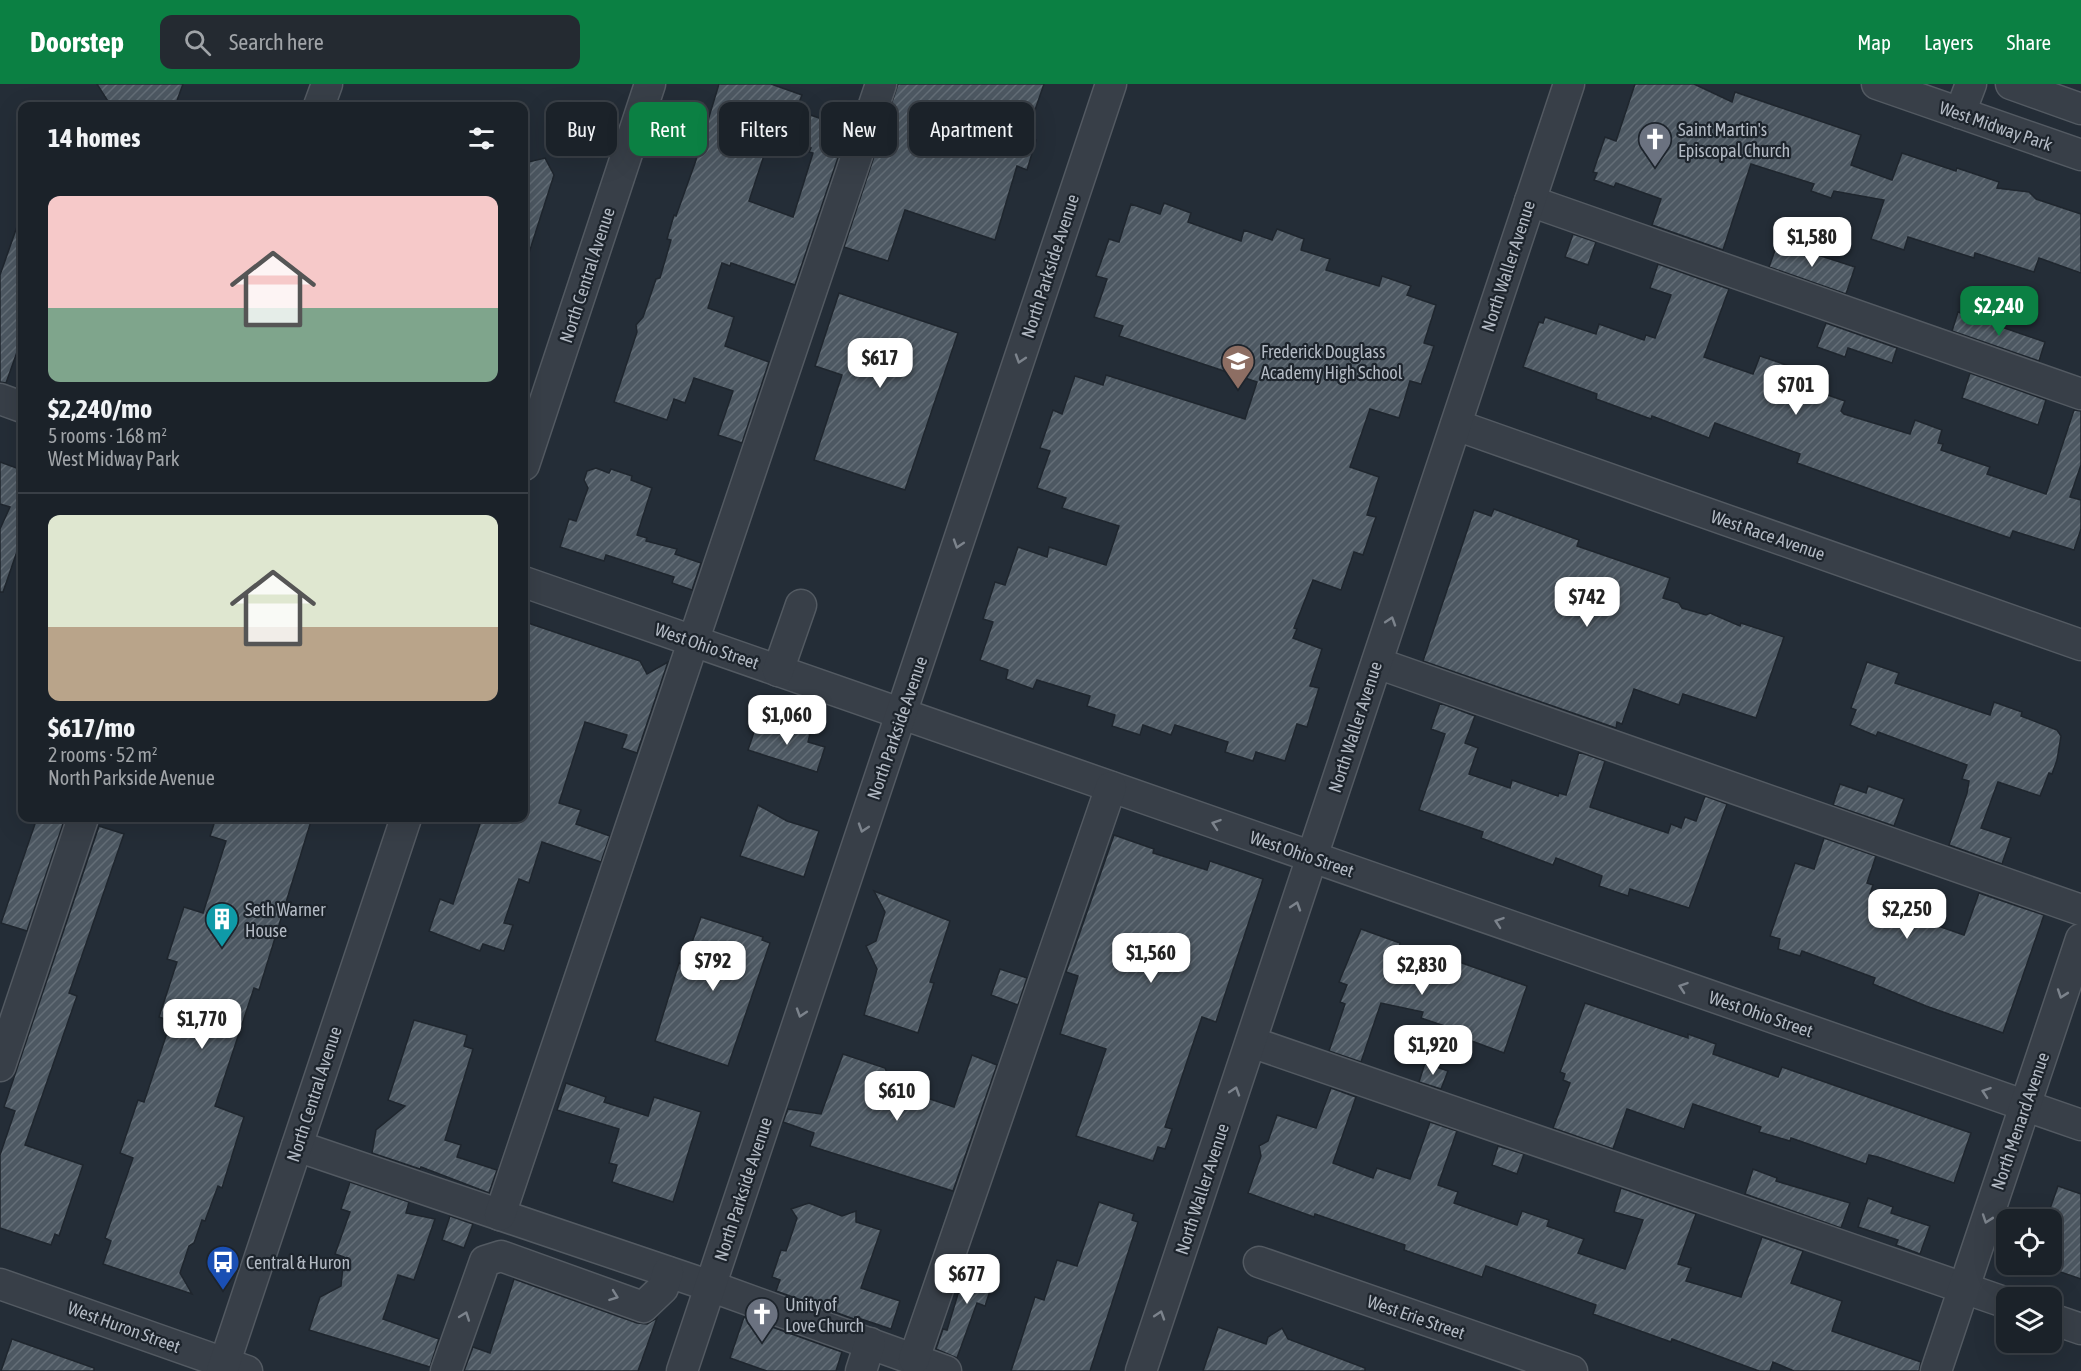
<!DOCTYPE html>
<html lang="en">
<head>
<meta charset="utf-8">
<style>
  body { margin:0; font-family:"Asap Condensed",sans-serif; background:#242a31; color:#f1f3f6; height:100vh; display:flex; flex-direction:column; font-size:22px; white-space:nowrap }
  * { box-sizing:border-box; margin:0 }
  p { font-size:20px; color:#a0a4a8 }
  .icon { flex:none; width:33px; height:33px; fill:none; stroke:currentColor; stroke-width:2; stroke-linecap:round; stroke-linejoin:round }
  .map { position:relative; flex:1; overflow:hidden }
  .sheet { position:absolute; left:18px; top:18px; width:510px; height:720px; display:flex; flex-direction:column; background:#1b2229; border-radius:12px; box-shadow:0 6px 24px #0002,0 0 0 2px #393f46 }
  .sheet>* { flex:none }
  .top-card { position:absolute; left:546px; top:18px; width:570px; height:54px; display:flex; gap:12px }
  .tools { position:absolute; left:1996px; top:1125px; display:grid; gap:12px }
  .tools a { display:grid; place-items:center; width:66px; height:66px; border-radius:12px; background:#1b2229; box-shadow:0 6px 24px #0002,0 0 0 2px #393f46; font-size:30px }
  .price { position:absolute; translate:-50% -51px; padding:0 14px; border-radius:12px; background:#fff; color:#222; font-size:20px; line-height:39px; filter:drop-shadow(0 2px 3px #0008) }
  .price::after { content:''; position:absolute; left:50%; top:36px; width:18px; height:14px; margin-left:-9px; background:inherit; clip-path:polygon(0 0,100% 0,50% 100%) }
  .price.current { background:#0b8043; color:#fff }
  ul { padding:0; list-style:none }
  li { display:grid; align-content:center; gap:12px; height:318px; padding:0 30px }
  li+li { border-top:2px solid #393f46 }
  li span { display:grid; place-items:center; height:186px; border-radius:12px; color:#555 }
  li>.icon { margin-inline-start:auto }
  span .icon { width:108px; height:108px; fill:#fffc; stroke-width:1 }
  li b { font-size:26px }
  h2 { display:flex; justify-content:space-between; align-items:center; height:72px; padding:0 30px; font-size:26px }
  .tag { padding:0 21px; border-radius:12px; background:#1b2229; box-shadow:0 6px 24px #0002,0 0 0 2px #393f46; font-size:21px; line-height:54px }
  .tag.current { background:#0b8043; color:#fff }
  header { display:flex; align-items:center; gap:36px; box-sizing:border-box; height:84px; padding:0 30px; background:#0b8043; color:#fff }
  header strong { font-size:28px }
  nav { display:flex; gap:33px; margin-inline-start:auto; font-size:21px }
  .search { width:420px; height:54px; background:#242a31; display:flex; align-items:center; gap:15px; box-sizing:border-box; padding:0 21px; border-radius:12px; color:#a0a4a8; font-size:22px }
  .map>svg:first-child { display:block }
  .building { fill:url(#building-hatch); stroke:#1f262e; stroke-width:1.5; fill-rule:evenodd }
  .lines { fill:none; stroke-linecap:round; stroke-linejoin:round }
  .minor-casing { stroke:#535a62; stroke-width:33 }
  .minor { stroke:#383f48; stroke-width:30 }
  .oneway { stroke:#7c838c }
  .labels { text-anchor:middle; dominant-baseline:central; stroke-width:4.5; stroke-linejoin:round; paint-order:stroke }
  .street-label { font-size:18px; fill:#b3bac4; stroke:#1d242c }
  .poi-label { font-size:18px; fill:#b3bac4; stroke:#1d242c; text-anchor:start }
</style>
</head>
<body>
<header>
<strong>Doorstep</strong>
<div class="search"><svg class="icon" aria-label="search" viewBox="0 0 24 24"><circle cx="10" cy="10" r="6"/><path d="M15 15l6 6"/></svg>Search here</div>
<nav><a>Map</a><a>Layers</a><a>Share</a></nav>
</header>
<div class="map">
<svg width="2081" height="1287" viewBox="0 0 2081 1287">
  <defs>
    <pattern id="building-hatch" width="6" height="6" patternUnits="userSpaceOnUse" patternTransform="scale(1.5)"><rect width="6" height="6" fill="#4d5862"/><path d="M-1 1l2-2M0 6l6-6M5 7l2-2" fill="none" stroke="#646e77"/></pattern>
  </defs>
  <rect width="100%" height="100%" fill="#242d37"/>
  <!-- building -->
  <g class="building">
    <polygon points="97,0 183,0 175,22 111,22"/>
    <path d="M 719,0 L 771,0 L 802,11 L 796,26 L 848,44 L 795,201 L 731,179 L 730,182 L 722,179 L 708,224 L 734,233 L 725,262 L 769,278 L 742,359 L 718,351 L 733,307 L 694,294 L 685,319 L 674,315 L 667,336 L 614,318 L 637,248 L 636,241 L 643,233 L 656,195 L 660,194 L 671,156 L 667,155 L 674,131 L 676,132 L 695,79 ZM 771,50 L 811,64 L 809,68 L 813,69 L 793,133 L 749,117 Z"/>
    <polygon points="898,0 1044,0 1026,52 1036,56 1027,86 1017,82 995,156 905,126 888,177 844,163"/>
    <polygon points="1635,0 1694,0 1732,18 1735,8 1861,51 1851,81 1892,96 1902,69 1956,87 1957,84 1999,98 1997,104 2029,108 2036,115 2081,130 2081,189 2039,174 2034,188 1975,169 1974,174 1908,153 1904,166 1871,155 1884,116 1834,107 1831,114 1811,107 1814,100 1751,80 1723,166 1652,141 1661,115 1616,99 1614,103 1594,96 1597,89 1593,88 1605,53 1616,57"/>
    <polygon points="545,74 554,91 528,172 524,171 524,79"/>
    <polygon points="1164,119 1191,129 1188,138 1241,157 1244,146 1272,156 1277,145 1304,155 1301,166 1330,175 1326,186 1379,202 1382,192 1411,202 1407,211 1436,221 1424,259 1434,262 1421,300 1410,297 1399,334 1370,325 1350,383 1379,393 1367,431 1376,433 1363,471 1354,468 1341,506 1313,496 1294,544 1297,545 1293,554 1322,565 1310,602 1319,604 1307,643 1297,640 1285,677 1256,668 1253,677 1225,668 1228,658 1175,641 1171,651 1143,641 1140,651 1112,642 1115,631 1087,622 1090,612 1037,596 1033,605 1006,595 1008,586 980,576 993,538 983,535 995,498 1005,501 1018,463 1047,473 1049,463 1106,481 1119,442 1062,424 1066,414 1037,404 1050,367 1040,364 1053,326 1062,330 1075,292 1103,301 1106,291 1245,335 1257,298 1119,252 1123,242 1094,233 1107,195 1096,192 1109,155 1119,158 1131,120 1160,130"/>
    <polygon points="19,137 22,137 22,254 6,299 0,298 0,191"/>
    <polygon points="1573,150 1596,158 1588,181 1565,173"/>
    <polygon points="1778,158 1855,183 1846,210 1769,183"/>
    <polygon points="1658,180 1729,205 1704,273 1753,290 1760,272 1801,286 1796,300 1845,317 1841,327 1844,330 1910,350 1915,336 1942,346 1938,359 1943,360 1941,366 1990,383 1987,390 2046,410 2074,326 2081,327 2081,381 2070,413 2081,416 2081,445 2074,466 2013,447 2010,454 1920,423 1797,379 1800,370 1715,339 1709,354 1652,332 1651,335 1596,315 1597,310 1523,283 1539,238 1543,239 1545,233 1596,250 1599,240 1644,256 1646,251 1655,254 1671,211 1650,204"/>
    <polygon points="839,209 958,249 905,406 814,376 842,291 815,282"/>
    <polygon points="1958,228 2045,258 2039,277 1952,247"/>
    <polygon points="1826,239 1897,264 1892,279 1848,264 1845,273 1817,263"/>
    <polygon points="1970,289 2046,316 2038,341 1962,314"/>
    <polygon points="0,378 22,386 22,453 3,508 0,508 0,445 10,423 0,420"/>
    <polygon points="596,384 609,389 611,385 632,392 631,396 652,404 637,451 647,454 646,457 677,465 675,470 701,479 692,506 672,499 674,493 606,471 604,477 560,463 569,435 576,437 588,404 584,396 587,387"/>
    <polygon points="1494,425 1579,456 1577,462 1670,494 1663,514 1679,519 1682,524 1706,531 1710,529 1740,542 1741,539 1784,553 1756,634 1683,610 1679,621 1634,605 1622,640 1617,638 1616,644 1423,577 1474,426 1491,432"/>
    <polygon points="528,539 640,577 647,590 668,578 637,669 622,664 627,651 585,638 559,719 581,726 576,740 610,752 601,778 542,758 529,799 519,795 504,839 513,841 504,867 483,860 480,867 429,847 440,815 453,820 482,734 524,734 524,552"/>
    <polygon points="1867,578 1899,589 1895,599 1990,631 1994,618 2022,628 2021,632 2057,646 2061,652 2057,676 2052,690 2049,689 2040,712 1998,698 1981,744 2011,754 2002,780 1949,761 1967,709 1969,697 1962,695 1967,681 1878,648 1876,652 1850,641 1856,626 1851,624"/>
    <polygon points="1440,619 1475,632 1465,659 1478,664 1469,690 1510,704 1512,696 1558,712 1559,709 1566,711 1579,668 1605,677 1590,723 1668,749 1671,740 1681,744 1685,733 1696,737 1705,712 1727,720 1689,824 1630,805 1628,812 1599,802 1602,792 1556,774 1553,781 1481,754 1483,748 1419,726 1445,650 1431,645"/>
    <polygon points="757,639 774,645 776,639 810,650 808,658 825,663 817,688 748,666"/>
    <polygon points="1840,700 1866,709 1868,702 1904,715 1894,742 1833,721"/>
    <polygon points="758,721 787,737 819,747 804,793 740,772"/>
    <polygon points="37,734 65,734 27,847 1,839"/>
    <polygon points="216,734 312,734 259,906 254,904 215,1022 244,1033 222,1104 218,1102 205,1137 202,1136 194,1159 189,1162 180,1189 192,1210 103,1180 111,1157 105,1154 133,1074 120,1069 138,1016 144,1018 171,937 159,933 177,878 167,875 184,823 203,829 226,757 210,752"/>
    <polygon points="99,742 124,750 69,909 77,912 25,1061 83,1081 59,1152 55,1150 51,1161 0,1144 0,1071 15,1027 4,1023"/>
    <polygon points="1114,751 1154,765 1153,769 1207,786 1210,777 1263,795 1216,938 1202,933 1165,1043 1172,1045 1165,1065 1158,1063 1153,1077 1076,1052 1106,965 1060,950 1078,892 1066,888"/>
    <polygon points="1824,754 1876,772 1867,799 1873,801 1870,810 1891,817 1889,825 1964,851 1979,809 2044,831 2003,949 1926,922 1873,900 1875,894 1802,867 1800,872 1778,865 1780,855 1770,852 1795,779 1814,785"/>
    <polygon points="874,807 950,837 930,898 934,899 918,949 864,931 877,885 866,862 876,857 885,828"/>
    <polygon points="701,833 763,853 762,856 770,859 728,982 655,957 679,879 684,881"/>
    <polygon points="1361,845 1400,859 1398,867 1442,882 1445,873 1527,902 1504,969 1469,956 1471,951 1421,934 1423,928 1381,919 1361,978 1329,967 1345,920 1340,918 1347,901 1339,898"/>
    <polygon points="1000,885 1027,894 1018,921 991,911"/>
    <polygon points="1585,919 1688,954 1688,950 1716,960 1713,970 1778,993 1782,983 1971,1049 1954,1099 1878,1073 1869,1071 1866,1080 1791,1054 1790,1057 1759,1048 1761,1043 1693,1020 1684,1045 1627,1025 1613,1065 1553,1044 1570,999 1563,996 1565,990 1560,988"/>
    <polygon points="414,936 467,951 464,962 473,965 445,1056 461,1061 457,1073 497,1086 489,1109 421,1083 420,1085 372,1069 376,1046 405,1022 388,1016"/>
    <polygon points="843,970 885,984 887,989 915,999 912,1009 954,1023 972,971 997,981 953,1107 810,1062 814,1049 783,1038 788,1025 821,1030"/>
    <polygon points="1425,979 1448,987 1441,1005 1419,998"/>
    <polygon points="566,999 606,1013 604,1018 648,1032 654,1013 701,1028 673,1118 612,1098 617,1081 609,1079 619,1045 557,1026"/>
    <polygon points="1331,1004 1356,1013 1333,1079 1373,1094 1377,1084 1410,1095 1430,1038 1457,1047 1438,1101 1458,1108 1454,1119 1517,1141 1522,1127 1549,1136 1547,1142 1584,1155 1578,1169 1625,1185 1643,1136 1614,1128 1621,1104 1696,1130 1678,1180 1691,1184 1686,1197 1741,1213 1762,1153 1803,1167 1791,1199 1842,1217 1832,1247 1921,1278 1919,1287 1794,1287 1773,1278 1770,1287 1759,1287 1672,1255 1671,1258 1593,1230 1596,1221 1515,1192 1486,1182 1482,1193 1404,1166 1405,1161 1315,1130 1314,1133 1248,1109 1261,1072 1259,1062 1268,1057 1277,1031 1316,1044"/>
    <polygon points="1498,1062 1524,1070 1517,1090 1492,1081"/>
    <polygon points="1753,1085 1777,1094 1776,1097 1850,1119 1841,1144 1745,1110"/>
    <polygon points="350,1098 409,1118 406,1129 435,1135 414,1196 398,1191 383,1235 439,1255 430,1283 309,1246 320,1213 341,1202 344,1173 335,1170 350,1128 341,1125"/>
    <polygon points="2058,1102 2081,1110 2081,1195 2052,1185 2052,1136 2046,1136"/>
    <polygon points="1868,1114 1893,1123 1891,1129 1930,1142 1920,1170 1896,1161 1898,1156 1858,1143"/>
    <polygon points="1099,1118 1134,1130 1132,1136 1138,1138 1090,1287 1011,1287 1035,1213 1044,1216 1057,1176 1077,1182"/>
    <polygon points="809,1119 842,1132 856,1127 856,1138 881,1146 861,1204 900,1217 891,1245 855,1233 854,1235 776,1207 780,1196 772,1193 781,1166 786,1167 797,1134 791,1125"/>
    <polygon points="450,1132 473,1140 464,1164 442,1156"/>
    <polygon points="969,1174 998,1183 985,1222 977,1219 957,1274 936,1265 943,1245 947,1246"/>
    <polygon points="514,1195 637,1239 647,1240 657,1234 638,1287 464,1287 473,1263 490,1269"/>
    <polygon points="744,1233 842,1268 836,1287 767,1287 730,1274"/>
    <polygon points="1218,1243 1266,1260 1268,1253 1282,1244 1288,1255 1365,1284 1365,1287 1203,1287"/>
    <polygon points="12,1255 94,1284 94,1287 1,1287"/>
  </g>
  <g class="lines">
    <!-- minor casing -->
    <g class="minor-casing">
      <g id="minor">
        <polyline points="1877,0 2081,71"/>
        <polyline points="2011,0 2081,25"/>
        <polyline points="319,22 327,0"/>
        <polyline points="1960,29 1971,0"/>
        <polyline points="1530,117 2081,310"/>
        <polyline points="0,315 22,323"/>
        <polyline points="1456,341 2081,561"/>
        <polyline points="524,381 650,0"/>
        <polyline points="524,498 2081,1041"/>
        <polyline points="1377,579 2081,826"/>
        <polyline points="778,587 801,521"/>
        <polyline points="1251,958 2007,1219"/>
        <polyline points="0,982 83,734"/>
        <polyline points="297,1062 710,1202 946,1287"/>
        <polyline points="500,1131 881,0"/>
        <polyline points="1259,1178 1572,1287"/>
        <polyline points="0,1200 247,1287"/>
        <polyline points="2052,1235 2081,1245"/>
        <polyline points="914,1275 1111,703"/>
        <polyline points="222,1287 406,734"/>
        <polyline points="446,1287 485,1177 501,1172 643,1223 663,1204 668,1188"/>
        <polyline points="682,1287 1111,0"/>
        <polyline points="861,1287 870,1259"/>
        <polyline points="1141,1287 1569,0"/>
        <polyline points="1936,1287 2081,855"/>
      </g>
    </g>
    <!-- minor -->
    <use href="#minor" class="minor"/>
  </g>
  <!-- one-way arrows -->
  <defs><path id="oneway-chevron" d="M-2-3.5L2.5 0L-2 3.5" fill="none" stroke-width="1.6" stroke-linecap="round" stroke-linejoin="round" transform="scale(1.5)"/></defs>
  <g class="oneway">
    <use href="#oneway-chevron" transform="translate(1020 275) rotate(108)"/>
    <use href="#oneway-chevron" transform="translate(958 460) rotate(108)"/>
    <use href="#oneway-chevron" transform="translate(1391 537) rotate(-72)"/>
    <use href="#oneway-chevron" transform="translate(1216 740) rotate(-161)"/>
    <use href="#oneway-chevron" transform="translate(863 744) rotate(108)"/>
    <use href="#oneway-chevron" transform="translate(1296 822) rotate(-72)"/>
    <use href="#oneway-chevron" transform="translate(1499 838) rotate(-161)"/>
    <use href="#oneway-chevron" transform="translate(1683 903) rotate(-161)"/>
    <use href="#oneway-chevron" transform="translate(2062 910) rotate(109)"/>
    <use href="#oneway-chevron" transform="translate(801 929) rotate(108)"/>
    <use href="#oneway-chevron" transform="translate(1235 1007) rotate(-72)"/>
    <use href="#oneway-chevron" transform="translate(1986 1008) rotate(-161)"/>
    <use href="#oneway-chevron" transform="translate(1987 1135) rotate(109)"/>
    <use href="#oneway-chevron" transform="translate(614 1212) rotate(20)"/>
    <use href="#oneway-chevron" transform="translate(1160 1231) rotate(-72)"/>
    <use href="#oneway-chevron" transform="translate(465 1232) rotate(-70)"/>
  </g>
  <!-- icons -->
  <defs>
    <g id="church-pin" transform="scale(1.725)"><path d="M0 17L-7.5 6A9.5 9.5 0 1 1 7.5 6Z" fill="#6b7280" stroke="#1d242c"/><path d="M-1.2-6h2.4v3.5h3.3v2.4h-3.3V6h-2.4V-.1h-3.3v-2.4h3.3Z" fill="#fff"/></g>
    <g id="school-pin" transform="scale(1.725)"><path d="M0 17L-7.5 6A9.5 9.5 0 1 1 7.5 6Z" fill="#8d6e63" stroke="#1d242c"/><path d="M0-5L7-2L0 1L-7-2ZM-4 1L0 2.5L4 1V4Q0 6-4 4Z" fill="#fff"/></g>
    <g id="building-pin" transform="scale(1.725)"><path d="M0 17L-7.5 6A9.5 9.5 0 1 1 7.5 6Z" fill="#0f9aa8" stroke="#1d242c"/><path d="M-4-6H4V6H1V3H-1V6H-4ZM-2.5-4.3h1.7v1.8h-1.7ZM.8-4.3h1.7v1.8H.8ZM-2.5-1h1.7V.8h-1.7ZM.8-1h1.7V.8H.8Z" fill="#fff"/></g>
    <g id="bus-pin" transform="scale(1.725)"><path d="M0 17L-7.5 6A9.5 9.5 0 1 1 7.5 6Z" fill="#1a4fb4" stroke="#1d242c"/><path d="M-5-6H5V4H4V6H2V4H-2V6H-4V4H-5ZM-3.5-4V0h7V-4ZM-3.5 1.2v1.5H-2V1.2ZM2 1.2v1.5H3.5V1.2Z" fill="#fff"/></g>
  </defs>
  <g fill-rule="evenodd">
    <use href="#church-pin" x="1655" y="55"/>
    <use href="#school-pin" x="1238" y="277"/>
    <use href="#building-pin" x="222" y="835"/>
    <use href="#bus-pin" x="223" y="1178"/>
    <use href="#church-pin" x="762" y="1230"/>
  </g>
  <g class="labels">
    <!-- street labels -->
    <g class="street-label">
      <text transform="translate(1996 42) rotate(19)">West Midway Park</text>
      <text transform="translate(1050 182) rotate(-72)">North Parkside Avenue</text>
      <text transform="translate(1508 182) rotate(-72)">North Waller Avenue</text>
      <text transform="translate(587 191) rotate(-72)">North Central Avenue</text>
      <text transform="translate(1768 451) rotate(19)">West Race Avenue</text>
      <text transform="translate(707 562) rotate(19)">West Ohio Street</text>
      <text transform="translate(1355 643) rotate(-72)">North Waller Avenue</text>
      <text transform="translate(897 644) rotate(-71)">North Parkside Avenue</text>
      <text transform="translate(1302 770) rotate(19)">West Ohio Street</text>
      <text transform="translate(1761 930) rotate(19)">West Ohio Street</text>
      <text transform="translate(314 1010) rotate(-72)">North Central Avenue</text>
      <text transform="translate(2020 1037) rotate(-71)">North Menard Avenue</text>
      <text transform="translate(743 1105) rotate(-72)">North Parkside Avenue</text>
      <text transform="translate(1202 1105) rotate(-72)">North Waller Avenue</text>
      <text transform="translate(1416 1233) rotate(19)">West Erie Street</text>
      <text transform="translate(124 1243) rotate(20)">West Huron Street</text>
    </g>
    <!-- poi labels -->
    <g class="poi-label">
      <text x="1678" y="45">Saint Martin's<tspan x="1678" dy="21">Episcopal Church</tspan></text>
      <text x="1261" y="267">Frederick Douglass<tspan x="1261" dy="21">Academy High School</tspan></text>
      <text x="245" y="825">Seth Warner<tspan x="245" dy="21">House</tspan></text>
      <text x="246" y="1178">Central &amp; Huron</text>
      <text x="785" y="1220">Unity of<tspan x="785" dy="21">Love Church</tspan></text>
    </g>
  </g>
</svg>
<div class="tools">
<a><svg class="icon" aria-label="locate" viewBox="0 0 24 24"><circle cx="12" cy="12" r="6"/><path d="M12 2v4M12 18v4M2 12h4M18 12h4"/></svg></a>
<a><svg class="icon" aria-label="layers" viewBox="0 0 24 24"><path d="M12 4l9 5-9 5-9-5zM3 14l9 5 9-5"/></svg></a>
</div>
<b class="price" style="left:1812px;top:184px">$1,580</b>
<b class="price current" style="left:1999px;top:253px">$2,240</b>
<b class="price" style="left:880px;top:305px">$617</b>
<b class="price" style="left:1796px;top:332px">$701</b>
<b class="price" style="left:1587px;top:544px">$742</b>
<b class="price" style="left:787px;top:662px">$1,060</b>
<b class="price" style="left:1907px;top:856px">$2,250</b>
<b class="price" style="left:1151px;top:900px">$1,560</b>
<b class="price" style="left:713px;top:908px">$792</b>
<b class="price" style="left:1422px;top:912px">$2,830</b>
<b class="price" style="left:202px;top:966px">$1,770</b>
<b class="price" style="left:1433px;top:992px">$1,920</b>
<b class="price" style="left:897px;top:1038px">$610</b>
<b class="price" style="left:967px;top:1221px">$677</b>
<div class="top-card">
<a class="tag">Buy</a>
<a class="tag current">Rent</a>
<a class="tag">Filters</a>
<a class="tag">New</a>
<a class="tag">Apartment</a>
</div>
<section class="sheet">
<h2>14 homes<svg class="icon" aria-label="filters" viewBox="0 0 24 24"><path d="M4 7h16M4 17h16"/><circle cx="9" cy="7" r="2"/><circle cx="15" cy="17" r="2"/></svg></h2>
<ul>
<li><span style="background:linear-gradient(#f6c9c9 60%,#7fa58c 0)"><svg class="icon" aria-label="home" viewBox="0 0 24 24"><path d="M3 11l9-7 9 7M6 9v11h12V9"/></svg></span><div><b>$2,240/mo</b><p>5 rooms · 168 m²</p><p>West Midway Park</p></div></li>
<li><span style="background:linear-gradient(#dfe7d0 60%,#b9a48a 0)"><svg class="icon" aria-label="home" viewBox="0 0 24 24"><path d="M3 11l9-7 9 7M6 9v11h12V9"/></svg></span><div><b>$617/mo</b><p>2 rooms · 52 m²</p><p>North Parkside Avenue</p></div></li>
</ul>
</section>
</div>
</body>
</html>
